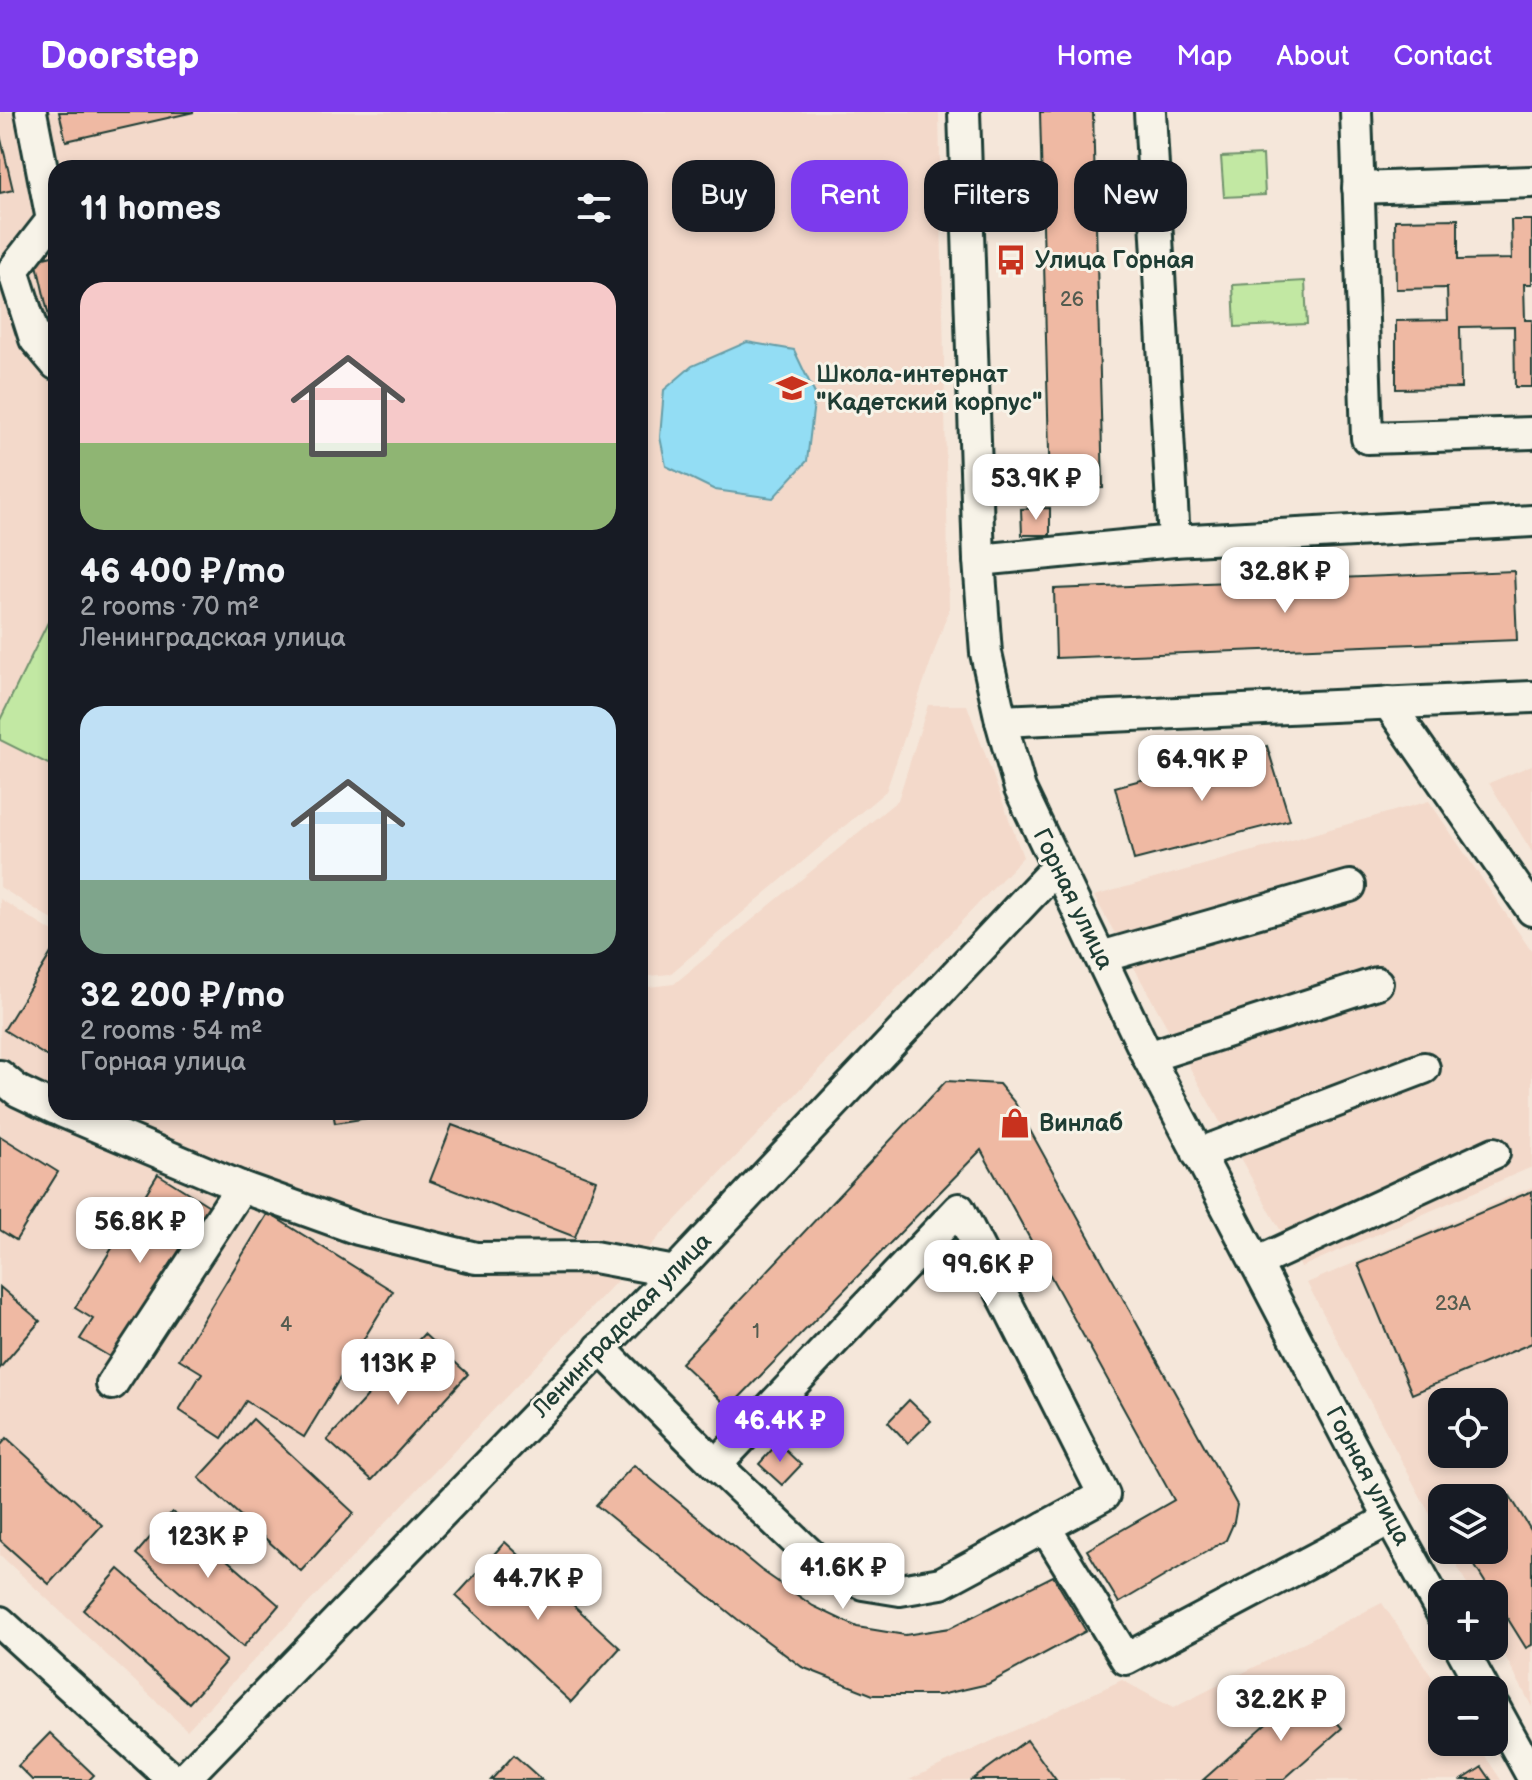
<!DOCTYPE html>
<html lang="en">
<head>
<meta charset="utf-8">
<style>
  body { margin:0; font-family:"Balsamiq Sans",sans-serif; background:#20242c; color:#f1f3f6; height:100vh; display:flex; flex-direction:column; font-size:30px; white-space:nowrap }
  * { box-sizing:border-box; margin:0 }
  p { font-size:26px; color:#9ea1a6 }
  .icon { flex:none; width:44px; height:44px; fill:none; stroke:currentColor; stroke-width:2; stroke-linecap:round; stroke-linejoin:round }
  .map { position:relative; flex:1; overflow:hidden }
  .sheet { position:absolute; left:48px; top:48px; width:600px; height:960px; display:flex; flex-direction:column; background:#171b24; border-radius:24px; box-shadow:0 4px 12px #0003 }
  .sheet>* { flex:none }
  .hud { position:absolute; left:672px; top:48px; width:740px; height:72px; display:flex; gap:16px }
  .tools { position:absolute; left:1428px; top:1276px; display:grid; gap:16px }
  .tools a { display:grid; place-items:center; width:80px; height:80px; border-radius:16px; background:#171b24; box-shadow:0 4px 12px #0003; font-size:40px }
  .price { position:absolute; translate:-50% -68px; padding:0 18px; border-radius:16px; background:#fff; color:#222; font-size:26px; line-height:52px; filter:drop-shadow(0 2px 4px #0008) }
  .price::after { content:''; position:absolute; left:50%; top:48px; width:24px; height:18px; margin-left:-12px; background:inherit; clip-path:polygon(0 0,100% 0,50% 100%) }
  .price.active { background:#7c3aed; color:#fff }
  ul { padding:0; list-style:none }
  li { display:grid; align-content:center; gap:16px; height:424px; padding:0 32px }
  li span { display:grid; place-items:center; height:248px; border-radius:24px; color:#555 }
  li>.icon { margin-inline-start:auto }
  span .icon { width:144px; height:144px; fill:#fffc; stroke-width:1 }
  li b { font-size:34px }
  h2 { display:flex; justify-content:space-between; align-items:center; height:96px; padding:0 32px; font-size:34px }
  .chip { padding:0 28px; border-radius:24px; background:#171b24; box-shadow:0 4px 12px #0003; font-size:28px; line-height:72px }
  .chip.active { background:#7c3aed; color:#fff }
  header { display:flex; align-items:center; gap:48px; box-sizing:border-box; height:112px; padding:0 40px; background:#7c3aed; color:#fff }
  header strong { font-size:38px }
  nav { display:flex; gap:44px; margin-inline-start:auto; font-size:28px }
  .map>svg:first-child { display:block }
  .built { fill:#f3d9ca; fill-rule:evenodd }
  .green { fill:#c2e8a3; stroke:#70926c; stroke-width:2 }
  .water { fill:#93ddf4; stroke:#659da7; stroke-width:2 }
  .building { fill:#efb9a3; stroke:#1f3d34; stroke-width:2 }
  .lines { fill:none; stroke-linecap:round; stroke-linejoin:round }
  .minor-casing { stroke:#1f3d34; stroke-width:36 }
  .minor { stroke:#f7f3e8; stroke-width:30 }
  .labels { text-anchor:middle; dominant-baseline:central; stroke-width:6; stroke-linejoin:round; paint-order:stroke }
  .number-label { font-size:20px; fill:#535c50 }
  .poi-label { font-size:24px; font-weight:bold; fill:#1f3d34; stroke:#f7f3e8; text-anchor:start }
  .street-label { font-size:24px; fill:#1f3d34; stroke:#f7f3e8 }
</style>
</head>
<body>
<header>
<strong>Doorstep</strong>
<nav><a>Home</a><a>Map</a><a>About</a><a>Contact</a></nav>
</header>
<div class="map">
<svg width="1532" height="1668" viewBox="0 0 1532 1668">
  <rect width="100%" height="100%" fill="#f5e7da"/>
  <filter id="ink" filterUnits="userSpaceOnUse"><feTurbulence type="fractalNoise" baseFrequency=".0125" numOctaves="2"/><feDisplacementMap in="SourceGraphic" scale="16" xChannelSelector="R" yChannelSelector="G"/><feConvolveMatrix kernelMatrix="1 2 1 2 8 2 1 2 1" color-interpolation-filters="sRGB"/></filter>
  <g filter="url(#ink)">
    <!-- built -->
    <g class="built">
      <polygon points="0,0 939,0 949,497 886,679 670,862 640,865 640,56 56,56 56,810 0,775"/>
      <polygon points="928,593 967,593 1023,745 187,1618 0,1443 0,787 56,822 56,1000 640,1000 640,876 674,872 898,688"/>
      <polygon points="1532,653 1532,740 1489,671"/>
      <polygon points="1429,689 1532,840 1532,1055 1301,1155 1094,784"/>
      <path d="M 1532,1075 L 1532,1595 L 1494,1523 L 1494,1482 L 1472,1482 L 1449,1438 L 1494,1438 L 1494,1386 L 1442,1386 L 1442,1425 L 1307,1171 ZM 1442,1290 L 1494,1290 L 1494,1342 L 1442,1342 Z"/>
      <polygon points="1382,1491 1442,1580 1442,1630 1476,1630 1501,1668 909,1668 1122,1568 1173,1596"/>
    </g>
    <!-- green -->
    <g class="green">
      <polygon points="1263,43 1265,83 1224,85 1221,45"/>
      <polygon points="1305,169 1307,212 1235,215 1233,173"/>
      <polygon points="52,502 56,504 56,656 0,628 0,608"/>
    </g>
    <!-- water -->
    <polygon class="water" points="747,230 794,238 815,282 807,349 773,386 715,378 666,354 660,325 664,278 692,254"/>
    <!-- building -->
    <g class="building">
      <polygon points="59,0 194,0 66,29"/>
      <polygon points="1040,0 1093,0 1103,376 1050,377"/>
      <polygon points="0,23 13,78 0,81"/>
      <polygon points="1458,107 1458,148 1512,147 1511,108 1532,108 1532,172 1524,172 1525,208 1532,208 1532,275 1515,275 1514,214 1460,215 1461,276 1396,277 1396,209 1448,208 1447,176 1396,177 1395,108"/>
      <polygon points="56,143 56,227 54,227 36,148"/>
      <polygon points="1050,396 1050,423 1022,423 1021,397"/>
      <polygon points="1514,459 1517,528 1056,546 1054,477"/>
      <polygon points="1267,634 1290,708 1134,748 1115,675"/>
      <polygon points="53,838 56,840 56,950 4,918"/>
      <polygon points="946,969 999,972 1015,991 1237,1393 1234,1410 1226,1428 1119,1491 1087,1438 1174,1388 981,1038 729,1296 681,1251"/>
      <polygon points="333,1000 406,1000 335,1011"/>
      <polygon points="452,1013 596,1068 575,1125 430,1069"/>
      <polygon points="0,1024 58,1060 16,1128 0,1118"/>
      <polygon points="158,1062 211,1095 117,1249 80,1227 93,1207 75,1196"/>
      <polygon points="1532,1079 1532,1231 1412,1282 1358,1152"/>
      <polygon points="268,1101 393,1179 304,1325 246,1289 222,1326 179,1298 202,1261 179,1247"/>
      <polygon points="0,1175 40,1209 0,1256"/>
      <polygon points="424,1222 468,1262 372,1368 327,1328"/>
      <polygon points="909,1288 931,1309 908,1331 888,1310"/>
      <polygon points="253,1307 354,1401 301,1459 199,1366"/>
      <polygon points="7,1326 102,1413 49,1472 0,1428 0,1334"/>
      <polygon points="778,1331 801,1353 782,1373 759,1352"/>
      <polygon points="634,1353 761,1458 813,1494 857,1515 905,1523 950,1516 1053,1464 1086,1519 988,1572 940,1583 873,1583 802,1555 737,1507 596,1393"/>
      <polygon points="1510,1384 1532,1420 1532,1533 1526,1536 1465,1438 1494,1438 1494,1394"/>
      <polygon points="172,1400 279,1493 243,1535 136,1442"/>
      <polygon points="505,1430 620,1536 571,1590 456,1484"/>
      <polygon points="119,1457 226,1549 189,1591 83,1498"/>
      <polygon points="1307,1576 1342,1616 1283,1668 1203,1668"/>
      <polygon points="50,1621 94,1663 89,1668 32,1668 18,1654"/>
      <polygon points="1027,1628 1056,1668 972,1668"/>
      <polygon points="514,1643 542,1668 491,1668"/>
      <polygon points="1482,1655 1491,1668 1462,1668"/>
    </g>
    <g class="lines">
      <!-- minor casing -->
      <g class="minor-casing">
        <g id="minor">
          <polyline points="31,0 52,108 13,158 35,227 56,252"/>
          <polyline points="964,0 979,448 986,541 1001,609 1020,677 1148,945 1390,1407 1442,1501"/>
          <polyline points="1150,0 1174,429"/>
          <polyline points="1356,0 1367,326 1532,321"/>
          <polyline points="1358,76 1532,70"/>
          <polyline points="979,448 1174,429 1532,409"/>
          <polyline points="1388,591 1532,798"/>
          <polyline points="1001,609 1532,585"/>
          <polyline points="1101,845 1350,774"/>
          <polyline points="1148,945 1377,871"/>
          <polyline points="0,964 18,979 56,997"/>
          <polyline points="63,1000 241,1075 358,1117 476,1146 594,1145 675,1160"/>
          <polyline points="1198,1042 1424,956"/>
          <polyline points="1256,1151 1494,1041"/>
          <polyline points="600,1236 716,1353 815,1447 863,1472 900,1478 941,1471 1045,1415 1126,1547 1390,1407"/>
          <polyline points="112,1272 241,1075"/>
          <polyline points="716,1353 959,1097 1104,1383 1045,1415"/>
          <polyline points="0,1510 173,1668"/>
          <polyline points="1460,1534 1484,1578"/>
          <polyline points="1494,1595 1532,1664"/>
          <polyline points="183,1668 675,1160 1057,755"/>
        </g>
      </g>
      <!-- minor -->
      <use href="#minor" class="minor"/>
    </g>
  </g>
  <!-- icons -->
  <defs>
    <g id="bus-bare" transform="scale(2.4)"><path d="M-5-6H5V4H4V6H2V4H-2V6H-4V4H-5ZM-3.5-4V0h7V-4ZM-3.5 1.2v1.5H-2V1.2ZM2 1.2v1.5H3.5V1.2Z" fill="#c8321e" stroke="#f7f3e8" stroke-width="2.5" paint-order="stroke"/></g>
    <g id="school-bare" transform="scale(2.4)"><path d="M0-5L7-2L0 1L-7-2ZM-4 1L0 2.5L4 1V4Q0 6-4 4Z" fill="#c8321e" stroke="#f7f3e8" stroke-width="2.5" paint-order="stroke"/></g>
    <g id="shop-bare" transform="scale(2.4)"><path d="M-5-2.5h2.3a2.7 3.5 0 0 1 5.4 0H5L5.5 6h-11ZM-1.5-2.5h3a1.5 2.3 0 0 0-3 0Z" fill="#c8321e" stroke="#f7f3e8" stroke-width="2.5" paint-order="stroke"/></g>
  </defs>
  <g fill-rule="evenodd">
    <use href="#bus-bare" x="1011" y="148"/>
    <use href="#school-bare" x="792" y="276"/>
    <use href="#shop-bare" x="1015" y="1011"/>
  </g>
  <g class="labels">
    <!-- number labels -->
    <g class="number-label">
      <text x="1072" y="188">26</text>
      <text x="1453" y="1192">23А</text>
      <text x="286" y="1213">4</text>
      <text x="756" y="1220">1</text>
    </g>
    <!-- poi labels -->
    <g class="poi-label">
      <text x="1035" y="148">Улица Горная</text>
      <text x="816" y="262">Школа-интернат<tspan x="816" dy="28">"Кадетский корпус"</tspan></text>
      <text x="1039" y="1011">Винлаб</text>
    </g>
    <!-- street labels -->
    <g class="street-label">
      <text transform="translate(1073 787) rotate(64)">Горная улица</text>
      <text transform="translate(622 1213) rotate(-46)">Ленинградская улица</text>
      <text transform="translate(1368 1364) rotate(62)">Горная улица</text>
    </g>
  </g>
</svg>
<div class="tools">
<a><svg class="icon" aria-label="locate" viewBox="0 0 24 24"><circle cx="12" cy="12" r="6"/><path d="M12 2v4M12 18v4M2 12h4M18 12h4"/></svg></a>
<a><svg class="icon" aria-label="layers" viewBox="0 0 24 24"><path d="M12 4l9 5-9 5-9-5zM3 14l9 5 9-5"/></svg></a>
<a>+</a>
<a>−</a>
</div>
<b class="price" style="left:1036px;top:410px">53.9K ₽</b>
<b class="price" style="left:1285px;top:503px">32.8K ₽</b>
<b class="price" style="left:1202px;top:691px">64.9K ₽</b>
<b class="price" style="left:140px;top:1153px">56.8K ₽</b>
<b class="price" style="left:988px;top:1196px">99.6K ₽</b>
<b class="price" style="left:398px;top:1295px">113K ₽</b>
<b class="price active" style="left:780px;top:1352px">46.4K ₽</b>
<b class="price" style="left:208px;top:1468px">123K ₽</b>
<b class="price" style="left:843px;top:1499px">41.6K ₽</b>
<b class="price" style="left:538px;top:1510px">44.7K ₽</b>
<b class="price" style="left:1281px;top:1631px">32.2K ₽</b>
<div class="hud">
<a class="chip">Buy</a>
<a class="chip active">Rent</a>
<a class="chip">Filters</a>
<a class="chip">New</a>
</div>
<section class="sheet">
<h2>11 homes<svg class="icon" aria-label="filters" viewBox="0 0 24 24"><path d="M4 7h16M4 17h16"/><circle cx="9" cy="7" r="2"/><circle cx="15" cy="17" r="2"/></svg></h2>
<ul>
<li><span style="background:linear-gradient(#f6c9c9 65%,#8fb573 0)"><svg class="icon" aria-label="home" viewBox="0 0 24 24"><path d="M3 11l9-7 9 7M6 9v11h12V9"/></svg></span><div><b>46 400 ₽/mo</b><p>2 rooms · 70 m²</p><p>Ленинградская улица</p></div></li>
<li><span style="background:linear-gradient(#bfe0f5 70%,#7fa58c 0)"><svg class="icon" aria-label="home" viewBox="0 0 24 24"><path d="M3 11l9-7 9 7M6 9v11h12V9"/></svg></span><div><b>32 200 ₽/mo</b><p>2 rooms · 54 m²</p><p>Горная улица</p></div></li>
</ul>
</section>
</div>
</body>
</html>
